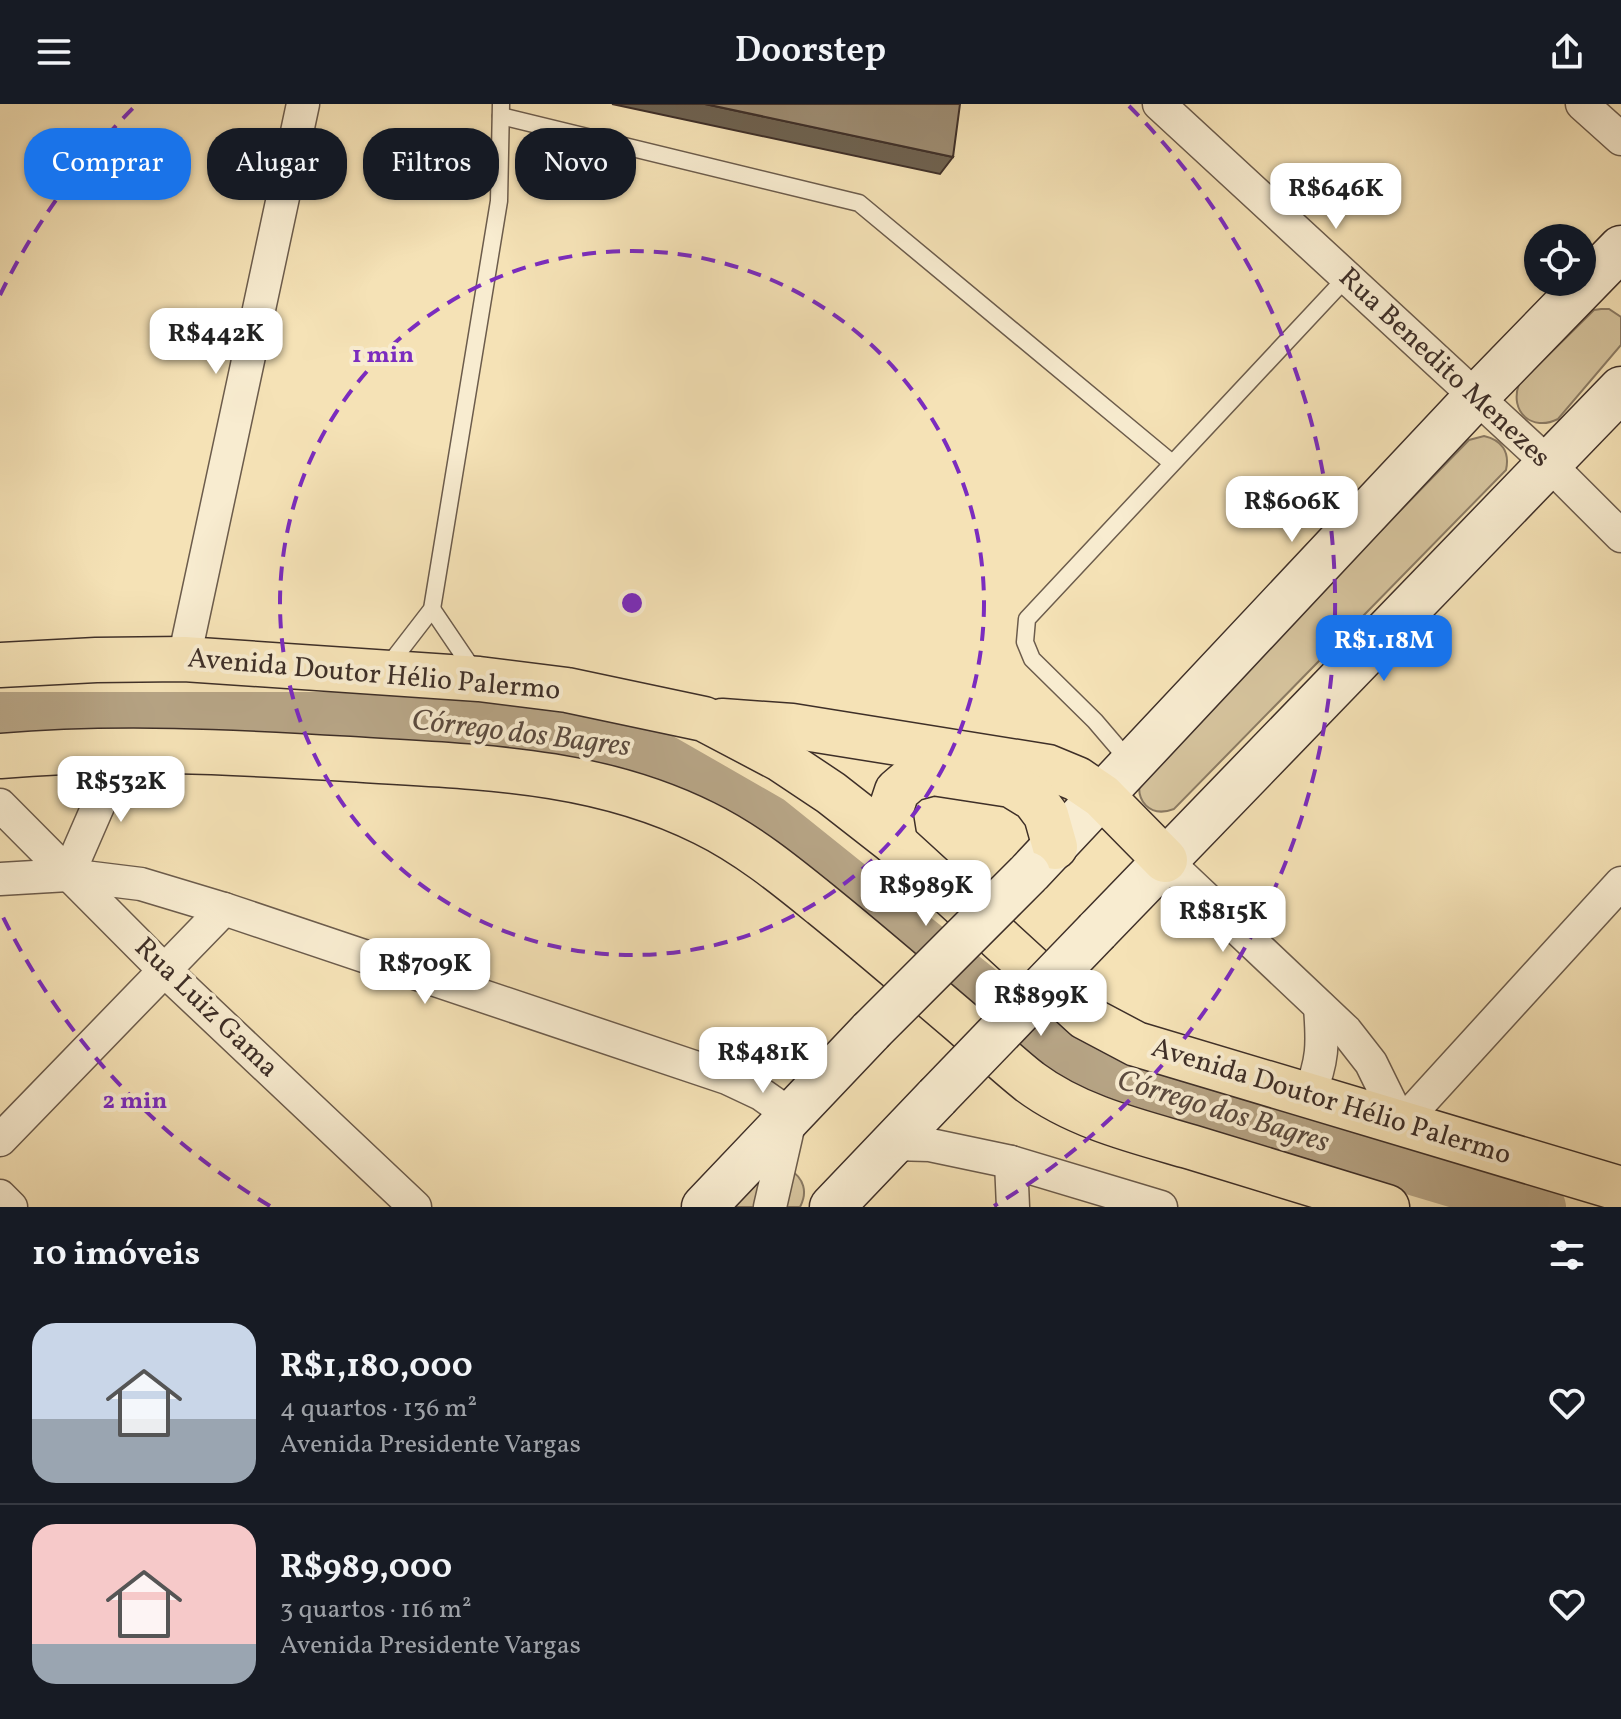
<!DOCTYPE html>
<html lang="pt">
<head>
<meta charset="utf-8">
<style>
  body { margin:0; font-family:Vollkorn,serif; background:#20242c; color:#f1f3f6; height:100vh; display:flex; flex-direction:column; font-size:30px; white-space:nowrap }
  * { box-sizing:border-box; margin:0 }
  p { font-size:26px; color:#9ea1a6 }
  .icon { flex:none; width:44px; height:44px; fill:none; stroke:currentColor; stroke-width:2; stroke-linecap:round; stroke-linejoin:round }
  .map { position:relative; height:1103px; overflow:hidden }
  .drawer { display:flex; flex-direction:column; background:#171b24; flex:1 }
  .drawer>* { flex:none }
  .top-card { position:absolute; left:24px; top:24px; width:800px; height:72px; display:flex; gap:16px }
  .controls { position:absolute; left:1524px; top:120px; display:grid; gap:16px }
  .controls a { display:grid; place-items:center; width:72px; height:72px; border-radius:50%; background:#171b24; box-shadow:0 2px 6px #0004; font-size:40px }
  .price { position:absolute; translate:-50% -68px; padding:0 18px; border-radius:16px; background:#fff; color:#222; font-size:26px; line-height:52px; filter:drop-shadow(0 2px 4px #0008) }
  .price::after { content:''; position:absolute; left:50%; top:48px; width:24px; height:18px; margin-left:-12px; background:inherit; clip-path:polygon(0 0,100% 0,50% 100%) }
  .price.on { background:#1a73e8; color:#fff }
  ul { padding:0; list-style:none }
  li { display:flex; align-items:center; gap:24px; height:200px; padding:0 32px }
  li+li { border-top:2px solid #363941 }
  li span { display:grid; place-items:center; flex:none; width:224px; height:160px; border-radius:24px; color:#555 }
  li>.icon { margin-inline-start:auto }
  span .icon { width:96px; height:96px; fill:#fffc; stroke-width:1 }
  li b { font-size:34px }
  h2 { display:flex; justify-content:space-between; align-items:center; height:96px; padding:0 32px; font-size:34px }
  .chip { padding:0 28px; border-radius:32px; background:#171b24; box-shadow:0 2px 6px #0004; font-size:28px; line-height:72px }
  .chip.on { background:#1a73e8; color:#fff }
  header { display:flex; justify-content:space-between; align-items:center; height:104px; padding:0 32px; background:#171b24; font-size:36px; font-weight:600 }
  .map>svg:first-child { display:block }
  .green { fill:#d6c49e; stroke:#8a7a63; stroke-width:2 }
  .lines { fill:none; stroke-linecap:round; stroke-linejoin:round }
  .river { stroke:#b7a586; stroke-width:52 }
  .lane-casing { stroke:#6c5c4c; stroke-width:19 }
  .street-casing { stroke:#6c5c4c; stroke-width:35 }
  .secondary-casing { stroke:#3e2f28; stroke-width:47 }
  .primary-casing { stroke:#3e2f28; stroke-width:47 }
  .lane { stroke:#f8ecd0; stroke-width:16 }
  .street { stroke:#f8ecd0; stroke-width:32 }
  .secondary { stroke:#f8ecd0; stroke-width:44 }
  .primary { stroke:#f5e2b6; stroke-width:44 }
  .secondary-bridge-casing { stroke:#3e2f28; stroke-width:47; stroke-linecap:butt }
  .secondary-bridge { stroke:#f8ecd0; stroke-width:44 }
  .shaded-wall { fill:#6e6250; stroke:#3e2f28; stroke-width:2 }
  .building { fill:#9d8c72; stroke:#3e2f28; stroke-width:2 }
  .ring { fill:none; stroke:#7b2cbf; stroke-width:4; stroke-dasharray:14 10 }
  .labels { text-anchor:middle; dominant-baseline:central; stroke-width:8; stroke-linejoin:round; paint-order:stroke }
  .street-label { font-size:28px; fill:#3e2f28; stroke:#f8ecd0 }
  .water-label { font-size:30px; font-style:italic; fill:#5c4c40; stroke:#f8ecd0 }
  .centre { fill:#7b2cbf; stroke:#f8ecd0; stroke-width:4 }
  .ring-label { font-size:24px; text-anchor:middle; font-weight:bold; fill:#7b2cbf; stroke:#f8ecd0; stroke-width:8; stroke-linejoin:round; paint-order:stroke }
</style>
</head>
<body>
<header><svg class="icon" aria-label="menu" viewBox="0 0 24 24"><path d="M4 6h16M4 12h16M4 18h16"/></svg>Doorstep<svg class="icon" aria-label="share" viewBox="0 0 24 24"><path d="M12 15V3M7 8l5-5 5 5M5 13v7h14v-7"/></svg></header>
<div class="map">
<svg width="1621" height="1103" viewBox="0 0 1621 1103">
  <rect width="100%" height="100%" fill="#f5e2b6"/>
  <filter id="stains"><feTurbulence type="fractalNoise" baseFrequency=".0025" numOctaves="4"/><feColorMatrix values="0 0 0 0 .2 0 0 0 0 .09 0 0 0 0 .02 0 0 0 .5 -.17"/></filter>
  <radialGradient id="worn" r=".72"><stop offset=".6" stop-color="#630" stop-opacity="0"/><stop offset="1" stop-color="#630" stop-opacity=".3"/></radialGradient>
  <!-- green -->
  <g class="green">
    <path d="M 1601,205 L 1609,205 L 1621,213 L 1621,241 L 1558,315 C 1532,328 1509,308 1519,280 L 1594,206 Z"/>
    <path d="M 1484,332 C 1502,336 1510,348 1506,366 L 1174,705 C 1150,714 1134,697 1141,673 L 1469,336 Z"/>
    <path d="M 789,1065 C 804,1074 808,1088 800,1103 L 734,1103 L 767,1068 Z"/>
  </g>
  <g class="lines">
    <!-- river -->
    <polyline class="river" points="0,614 413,614 633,639 769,717 1078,965 1540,1103"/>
    <!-- lane casing -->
    <g class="lane-casing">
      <g id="lane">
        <polyline points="501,12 859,99 1172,359"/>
        <polyline points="432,505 476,570"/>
        <polyline points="388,562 432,505 499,97 501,0"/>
        <polyline points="1130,658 1095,617 1032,555 1025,538 1027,515 1346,174"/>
      </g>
    </g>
    <!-- street casing -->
    <g class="street-casing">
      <g id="street">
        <polyline points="1159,0 1549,360 1621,432"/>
        <polyline points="1582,0 1621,35"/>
        <polyline points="184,555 303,0"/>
        <polyline points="0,701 165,867 415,1103"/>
        <polyline points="1165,756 1346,927 1371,959 1401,1020 1621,779"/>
        <polyline points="68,771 122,647"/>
        <polyline points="0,775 68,771 141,780 224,805 727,974 761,990 791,1011 770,1103"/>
        <path d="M 1309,992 C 1323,956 1323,941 1320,903"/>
        <polyline points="0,1036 224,805"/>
        <polyline points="892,1040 930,1041 1011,1058 1161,1103"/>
        <polyline points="1011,1058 1013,1103"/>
        <polyline points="0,1092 11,1103"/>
      </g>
    </g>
    <!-- secondary casing -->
    <g class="secondary-casing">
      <g id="secondary">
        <polyline points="1030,768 1475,294 1621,144"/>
        <polyline points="1097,827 1621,285"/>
        <polyline points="704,1103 871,927"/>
        <polyline points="832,1103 937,993"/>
      </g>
    </g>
    <!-- primary casing -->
    <g class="primary-casing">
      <g id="primary">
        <polyline points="0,561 96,556 184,555 479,575 567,586 704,615 780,655 831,689 895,739 1085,913 1136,940 1621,1085"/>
        <polyline points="722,617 792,622 1048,663 1077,675 1102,692 1165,756"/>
        <path d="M 0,652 C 116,642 232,648 349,655 C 471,663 592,663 704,719 C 747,740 785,771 822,801 C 869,839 915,879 961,918 C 984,938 1006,959 1030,978 C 1077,1013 1136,1027 1191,1043 C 1256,1063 1321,1083 1387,1103"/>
        <polyline points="895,739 890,708 897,687 911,675 933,669 1011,681 1034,695 1046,711 1055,743"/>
      </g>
    </g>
    <!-- lane -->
    <use href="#lane" class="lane"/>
    <!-- street -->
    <use href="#street" class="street"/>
    <!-- secondary -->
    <use href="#secondary" class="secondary"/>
    <!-- primary -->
    <use href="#primary" class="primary"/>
    <!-- secondary-bridge casing -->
    <g class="secondary-bridge-casing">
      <g id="secondary-bridge">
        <polyline points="871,927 1028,770"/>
        <polyline points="937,993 1097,827"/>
      </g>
    </g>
    <!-- secondary-bridge -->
    <use href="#secondary-bridge" class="secondary-bridge"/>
  </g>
  <!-- shaded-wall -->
  <polygon class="shaded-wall" points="612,0 705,0 953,53 940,70"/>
  <!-- building -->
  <polygon class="building" points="705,0 960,0 953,53"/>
  <!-- distance rings -->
  <g class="ring">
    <circle cx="632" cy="499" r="352"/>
    <path d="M270 1102A703 703 0 0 1 0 807M0 191A703 703 0 0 1 135 2M1129 2A703 703 0 0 1 994 1102"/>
  </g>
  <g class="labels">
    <!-- street labels -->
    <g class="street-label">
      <text transform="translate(1444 264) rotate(43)">Rua Benedito Menezes</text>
      <text transform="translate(374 571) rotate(5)">Avenida Doutor Hélio Palermo</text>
      <text transform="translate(206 904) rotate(44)">Rua Luiz Gama</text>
      <text transform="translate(1331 998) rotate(17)">Avenida Doutor Hélio Palermo</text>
    </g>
    <!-- water labels -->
    <g class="water-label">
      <text transform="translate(521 630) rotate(7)">Córrego dos Bagres</text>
      <text transform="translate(1223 1008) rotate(17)">Córrego dos Bagres</text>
    </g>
  </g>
  <circle cx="632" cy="499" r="12" class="centre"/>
  <g class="ring-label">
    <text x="383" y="258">1 min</text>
    <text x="135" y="1004">2 min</text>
  </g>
  <rect width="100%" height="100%" filter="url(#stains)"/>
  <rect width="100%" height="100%" fill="url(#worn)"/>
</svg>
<div class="controls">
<a><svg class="icon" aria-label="locate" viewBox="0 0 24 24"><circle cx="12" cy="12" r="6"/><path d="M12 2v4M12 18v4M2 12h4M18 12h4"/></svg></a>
</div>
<b class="price" style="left:1336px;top:127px">R$646K</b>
<b class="price" style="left:216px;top:272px">R$442K</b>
<b class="price" style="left:1292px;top:440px">R$606K</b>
<b class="price on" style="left:1384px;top:579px">R$1.18M</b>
<b class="price" style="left:121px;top:720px">R$532K</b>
<b class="price" style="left:926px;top:824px">R$989K</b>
<b class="price" style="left:1223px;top:850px">R$815K</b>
<b class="price" style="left:425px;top:902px">R$709K</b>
<b class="price" style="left:1041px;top:934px">R$899K</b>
<b class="price" style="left:763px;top:991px">R$481K</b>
<div class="top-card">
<a class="chip on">Comprar</a>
<a class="chip">Alugar</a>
<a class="chip">Filtros</a>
<a class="chip">Novo</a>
</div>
</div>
<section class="drawer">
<h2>10 imóveis<svg class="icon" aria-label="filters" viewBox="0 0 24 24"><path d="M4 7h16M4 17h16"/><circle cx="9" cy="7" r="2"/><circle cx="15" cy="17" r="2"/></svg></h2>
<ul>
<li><span style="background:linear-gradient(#c9d6e8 60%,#9aa5b1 0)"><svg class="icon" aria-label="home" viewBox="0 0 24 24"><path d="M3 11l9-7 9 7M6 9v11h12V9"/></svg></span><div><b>R$1,180,000</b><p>4 quartos · 136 m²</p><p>Avenida Presidente Vargas</p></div><svg class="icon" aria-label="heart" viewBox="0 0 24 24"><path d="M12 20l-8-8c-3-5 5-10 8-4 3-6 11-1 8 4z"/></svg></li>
<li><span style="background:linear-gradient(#f6c9c9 75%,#9aa5b1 0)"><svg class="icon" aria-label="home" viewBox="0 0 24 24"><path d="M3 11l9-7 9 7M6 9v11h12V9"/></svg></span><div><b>R$989,000</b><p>3 quartos · 116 m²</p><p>Avenida Presidente Vargas</p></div><svg class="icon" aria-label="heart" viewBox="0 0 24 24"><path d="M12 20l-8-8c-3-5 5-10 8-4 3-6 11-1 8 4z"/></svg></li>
</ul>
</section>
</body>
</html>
